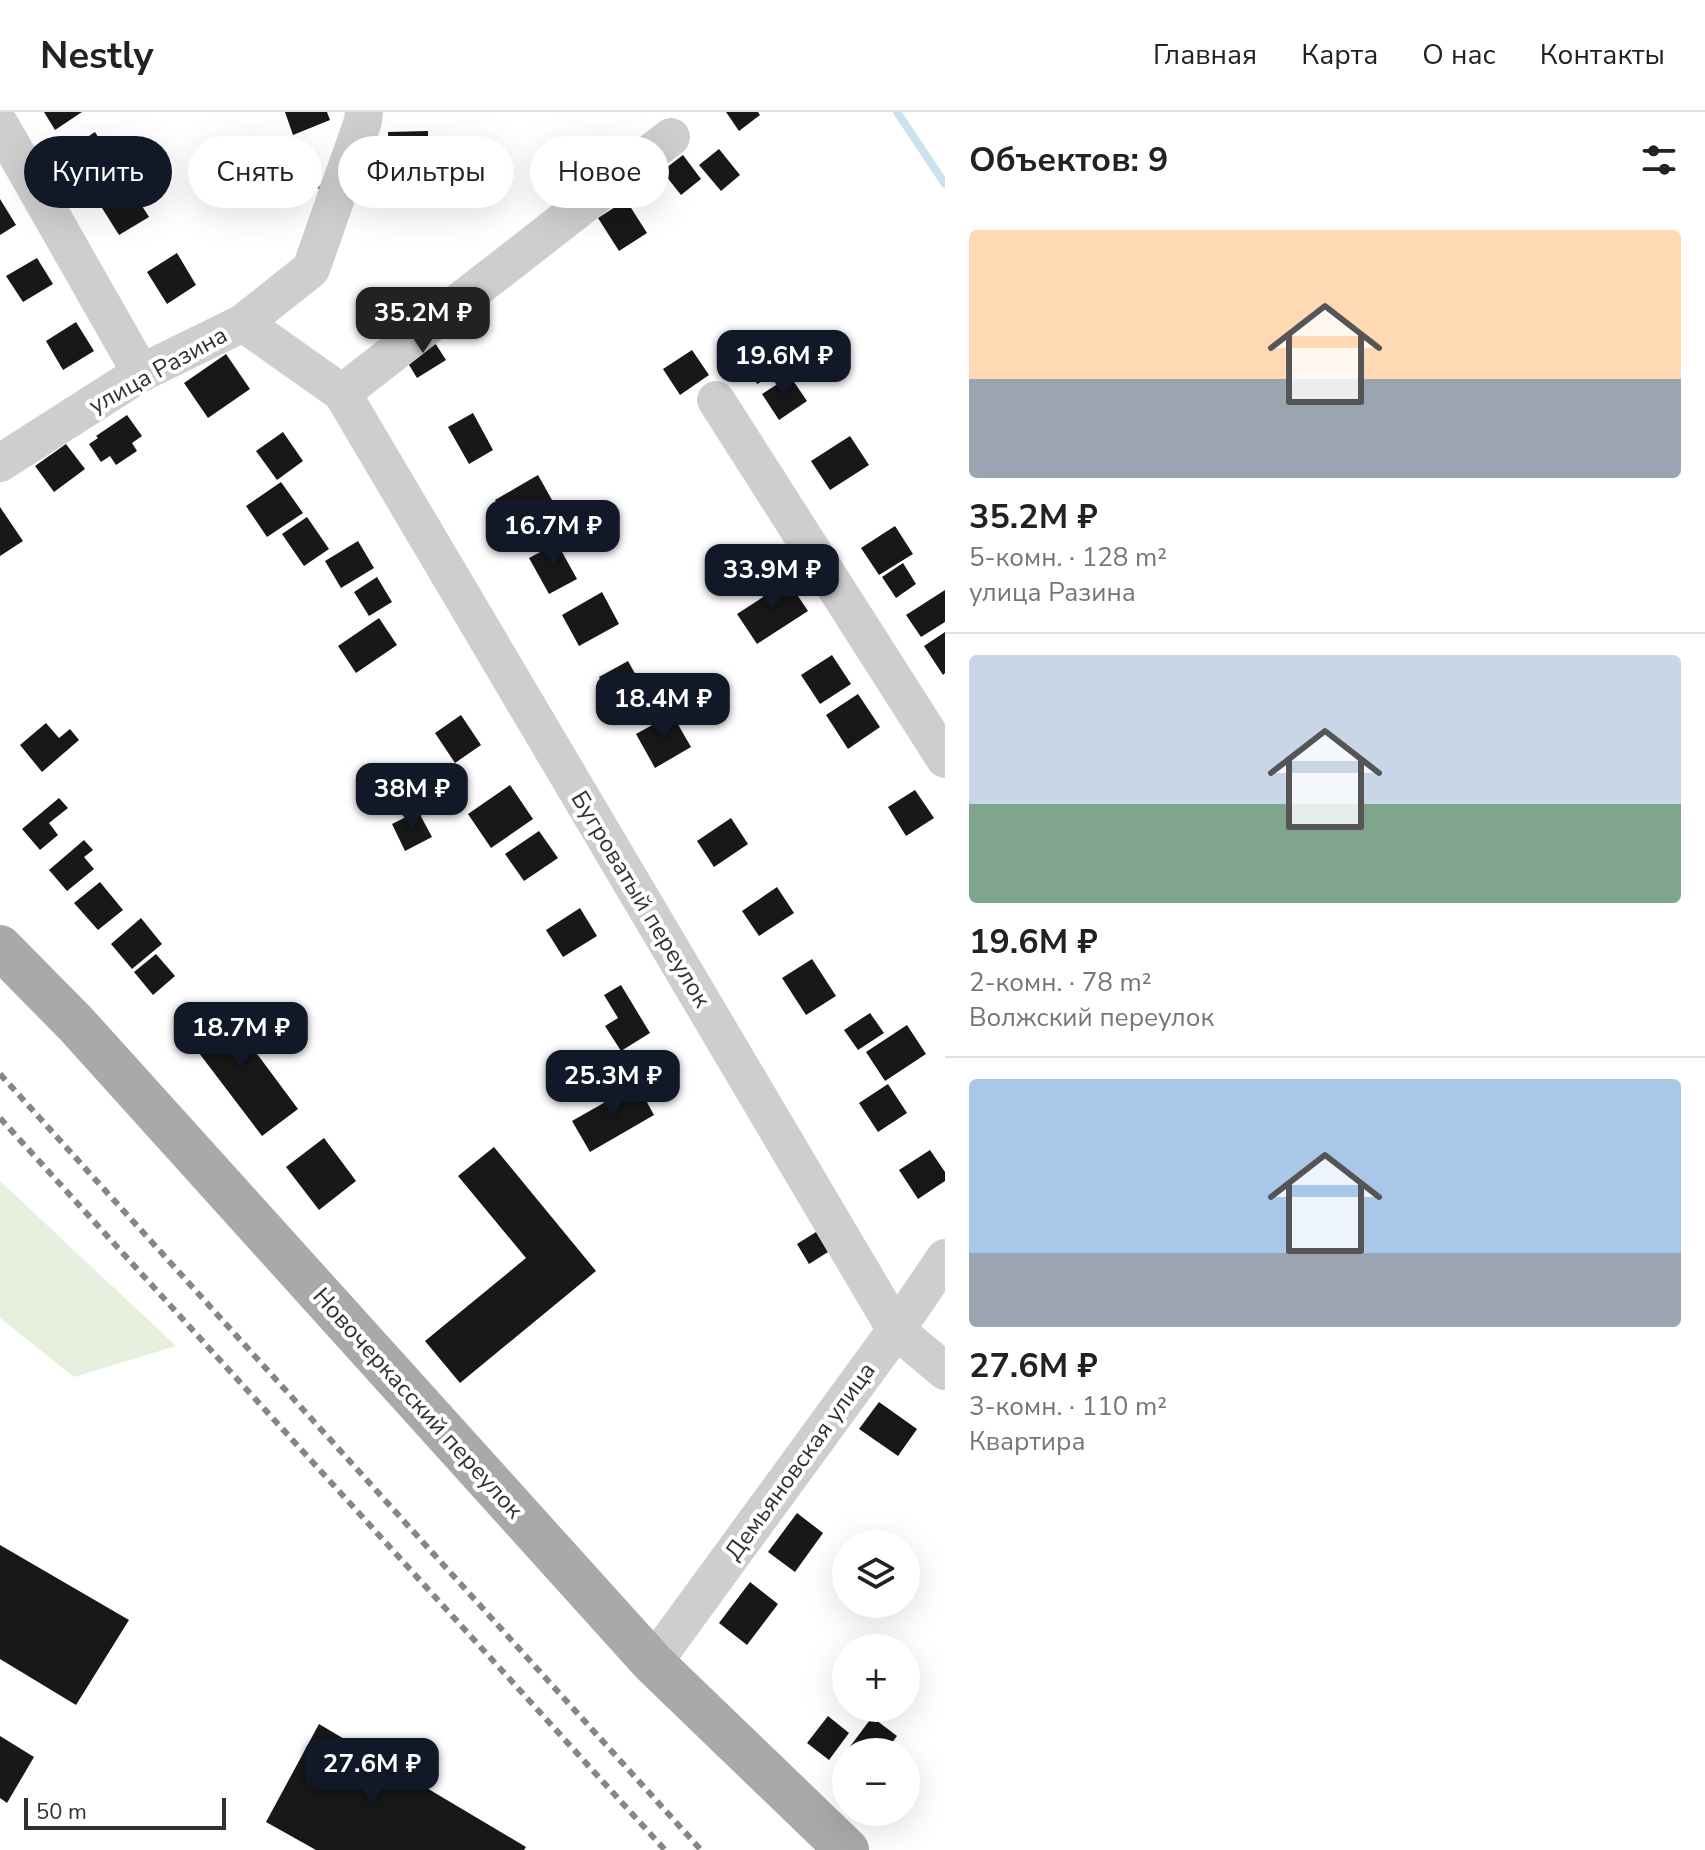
<!DOCTYPE html>
<html lang="ru">
<head>
<meta charset="utf-8">
<style>
  body { margin:0; font-family:"Nunito Sans",sans-serif; background:#f6f6f6; color:#222; height:100vh; display:flex; flex-direction:column; font-size:30px; white-space:nowrap }
  * { box-sizing:border-box; margin:0 }
  p { font-size:26px; color:#767676 }
  .icon { flex:none; width:44px; height:44px; fill:none; stroke:currentColor; stroke-width:2; stroke-linecap:round; stroke-linejoin:round }
  .map { position:relative; flex:1; overflow:hidden }
  .details { display:flex; flex-direction:column; background:#fff; width:760px }
  .details>* { flex:none }
  .guide { position:absolute; left:24px; top:24px; width:760px; height:72px; display:flex; gap:16px }
  .buttons { position:absolute; left:832px; top:1418px; display:grid; gap:16px }
  .buttons a { display:grid; place-items:center; width:88px; height:88px; border-radius:50%; background:#fff; box-shadow:0 8px 32px #0002; font-size:40px }
  .scale { position:absolute; left:24px; bottom:20px; width:202px; box-sizing:border-box; padding-left:8px; border:4px solid #313131; border-top:0; font-size:22px; line-height:28px; white-space:nowrap; color:#313131; -webkit-text-stroke:6px #fff; paint-order:stroke }
  .price { position:absolute; translate:-50% -68px; padding:0 18px; border-radius:16px; background:#111827; color:#fff; font-size:26px; line-height:52px; filter:drop-shadow(0 2px 4px #0008) }
  .price::after { content:''; position:absolute; left:50%; top:48px; width:24px; height:18px; margin-left:-12px; background:inherit; clip-path:polygon(0 0,100% 0,50% 100%) }
  .price.current { background:#222; color:#fff }
  ul { padding:0; list-style:none }
  li { display:grid; align-content:center; gap:16px; height:424px; padding:0 24px }
  li+li { border-top:2px solid #e0e0e0 }
  li span { display:grid; place-items:center; height:248px; border-radius:8px; color:#555 }
  li>.icon { margin-inline-start:auto }
  span .icon { width:144px; height:144px; fill:#fffc; stroke-width:1 }
  li b { font-size:34px }
  h2 { display:flex; justify-content:space-between; align-items:center; height:96px; padding:0 24px; font-size:34px }
  .chip { padding:0 28px; border-radius:36px; background:#fff; box-shadow:0 8px 32px #0002; font-size:28px; line-height:72px }
  .chip.current { background:#111827; color:#fff }
  header { display:flex; align-items:center; gap:48px; box-sizing:border-box; height:112px; padding:0 40px; background:#fff; border-bottom:2px solid #e0e0e0 }
  header strong { font-size:38px }
  nav { display:flex; gap:44px; margin-inline-start:auto; font-size:28px }
  main { display:flex; flex:1; min-height:0 }
  .map>svg:first-child { display:block }
  .green { fill:#e7efde }
  .lines { fill:none; stroke-linecap:round; stroke-linejoin:round }
  .stream { stroke:#cae1ef; stroke-width:8 }
  .building { fill:#181818 }
  .minor { stroke:#cecece; stroke-width:38 }
  .major { stroke:#a9a9a9; stroke-width:44 }
  .rail { stroke:#868686; stroke-width:6; stroke-dasharray:8 6; stroke-linecap:butt }
  .labels { text-anchor:middle; dominant-baseline:central; stroke-width:8; stroke-linejoin:round; paint-order:stroke }
  .street-label { font-size:24px; fill:#313131; stroke:#fff }
</style>
</head>
<body>
<header>
<strong>Nestly</strong>
<nav><a>Главная</a><a>Карта</a><a>О нас</a><a>Контакты</a></nav>
</header>
<main>
<div class="map">
<svg width="945" height="1738" viewBox="0 0 945 1738">
  <rect width="100%" height="100%" fill="#fff"/>
  <!-- green -->
  <polygon class="green" points="0,1069 176,1234 74,1265 0,1206"/>
  <g class="lines">
    <!-- stream -->
    <polyline class="stream" points="897,0 945,72"/>
  </g>
  <!-- building -->
  <g class="building">
    <polygon points="44,0 82,0 55,18"/>
    <polygon points="285,0 327,0 330,8 293,23"/>
    <polygon points="726,0 758,0 760,3 739,19"/>
    <polygon points="428,19 429,74 389,74 388,20"/>
    <polygon points="95,20 114,51 85,69 66,39"/>
    <polygon points="719,37 740,63 721,79 699,53"/>
    <polygon points="308,42 320,76 281,90 269,55"/>
    <polygon points="683,43 701,67 681,83 662,59"/>
    <polygon points="132,78 149,105 119,123 102,96"/>
    <polygon points="0,87 16,113 0,123"/>
    <polygon points="626,88 647,121 619,139 598,106"/>
    <polygon points="177,141 196,173 167,192 147,160"/>
    <polygon points="37,146 53,172 23,190 6,164"/>
    <polygon points="76,210 94,239 63,258 46,229"/>
    <polygon points="428,220 446,248 417,266 400,238"/>
    <polygon points="788,228 799,250 757,272 746,250"/>
    <polygon points="692,238 709,263 680,283 663,257"/>
    <polygon points="226,242 250,277 208,306 184,271"/>
    <polygon points="790,264 807,289 779,308 762,282"/>
    <polygon points="473,301 493,338 469,352 448,315"/>
    <polygon points="127,303 142,324 132,331 137,339 116,353 110,344 101,350 89,332 98,326 96,324"/>
    <polygon points="283,320 303,349 277,368 256,339"/>
    <polygon points="850,324 869,353 830,378 811,349"/>
    <polygon points="66,332 85,357 54,380 35,354"/>
    <polygon points="538,363 552,388 509,413 495,388"/>
    <polygon points="281,370 303,401 267,425 246,394"/>
    <polygon points="0,395 23,429 0,444"/>
    <polygon points="307,405 329,437 304,454 282,422"/>
    <polygon points="895,414 913,442 879,463 861,436"/>
    <polygon points="358,429 374,456 341,476 325,449"/>
    <polygon points="557,431 577,467 549,482 529,446"/>
    <polygon points="903,451 916,472 896,486 882,465"/>
    <polygon points="377,465 392,490 369,504 354,480"/>
    <polygon points="788,469 808,499 757,532 737,502"/>
    <polygon points="945,478 945,510 921,525 906,503"/>
    <polygon points="602,480 619,512 579,534 562,503"/>
    <polygon points="379,506 397,533 356,561 338,534"/>
    <polygon points="945,520 945,561 943,563 924,534"/>
    <polygon points="832,543 851,572 820,592 801,563"/>
    <polygon points="628,549 643,576 614,593 599,565"/>
    <polygon points="858,582 880,615 848,637 826,603"/>
    <polygon points="672,602 691,635 655,656 636,622"/>
    <polygon points="461,603 481,633 455,651 435,621"/>
    <polygon points="46,611 59,626 70,617 79,628 42,660 20,633"/>
    <polygon points="510,673 533,707 491,736 468,702"/>
    <polygon points="915,678 934,706 906,724 888,695"/>
    <polygon points="59,686 68,696 49,711 58,723 40,738 22,717"/>
    <polygon points="418,699 432,725 405,739 392,712"/>
    <polygon points="731,706 748,732 714,755 697,729"/>
    <polygon points="539,719 558,746 524,769 505,742"/>
    <polygon points="84,728 93,738 84,745 94,757 67,779 49,758"/>
    <polygon points="100,770 123,798 98,818 74,791"/>
    <polygon points="777,775 794,801 759,824 742,799"/>
    <polygon points="580,796 597,824 563,845 546,818"/>
    <polygon points="141,806 162,832 132,857 111,832"/>
    <polygon points="156,842 175,864 153,883 134,860"/>
    <polygon points="812,847 836,884 806,903 782,866"/>
    <polygon points="621,873 650,921 621,939 605,914 618,906 604,883"/>
    <polygon points="220,892 298,997 262,1024 183,920"/>
    <polygon points="870,901 884,921 858,938 844,918"/>
    <polygon points="907,913 926,942 885,969 866,940"/>
    <polygon points="637,972 654,1003 590,1040 572,1009"/>
    <polygon points="888,972 907,1001 878,1020 859,991"/>
    <polygon points="324,1026 356,1069 319,1098 286,1055"/>
    <polygon points="494,1035 596,1159 460,1271 425,1229 526,1146 458,1064"/>
    <polygon points="930,1038 945,1060 945,1069 918,1087 899,1058"/>
    <polygon points="816,1120 828,1140 809,1152 797,1132"/>
    <polygon points="879,1290 917,1317 898,1344 859,1317"/>
    <polygon points="797,1401 823,1421 795,1460 768,1440"/>
    <polygon points="0,1433 129,1508 76,1593 0,1547"/>
    <polygon points="750,1470 778,1492 747,1533 719,1511"/>
    <polygon points="828,1604 849,1621 829,1648 807,1631"/>
    <polygon points="872,1605 897,1624 885,1640 846,1640"/>
    <polygon points="319,1612 526,1735 524,1738 316,1738 266,1710"/>
    <polygon points="0,1624 34,1645 7,1691 0,1686"/>
  </g>
  <g class="lines">
    <!-- minor -->
    <g class="minor">
      <polyline points="0,13 141,261"/>
      <polyline points="243,211 342,281 896,1218 945,1259"/>
      <polyline points="342,281 671,25"/>
      <polyline points="716,288 945,647"/>
      <polyline points="0,351 141,261 243,211 311,157 363,9 364,0"/>
      <polyline points="653,1551 896,1218 945,1146"/>
    </g>
    <!-- major -->
    <polyline class="major" points="0,835 76,912 653,1551 847,1738"/>
    <!-- rail -->
    <g class="rail">
      <polyline points="0,962 701,1738"/>
      <polyline points="0,1006 665,1738"/>
    </g>
  </g>
  <g class="labels">
    <!-- street labels -->
    <g class="street-label">
      <text transform="translate(158 258) rotate(-29)">улица Разина</text>
      <text transform="translate(641 787) rotate(59)">Бугроватый переулок</text>
      <text transform="translate(418 1291) rotate(48)">Новочеркасский переулок</text>
      <text transform="translate(800 1349) rotate(-54)">Демьяновская улица</text>
    </g>
  </g>
</svg>
<div class="buttons">
<a><svg class="icon" aria-label="layers" viewBox="0 0 24 24"><path d="M12 4l9 5-9 5-9-5zM3 14l9 5 9-5"/></svg></a>
<a>+</a>
<a>−</a>
</div>
<div class="scale">50 m</div>
<b class="price current" style="left:423px;top:243px">35.2M ₽</b>
<b class="price" style="left:784px;top:286px">19.6M ₽</b>
<b class="price" style="left:553px;top:456px">16.7M ₽</b>
<b class="price" style="left:772px;top:500px">33.9M ₽</b>
<b class="price" style="left:663px;top:629px">18.4M ₽</b>
<b class="price" style="left:412px;top:719px">38M ₽</b>
<b class="price" style="left:241px;top:958px">18.7M ₽</b>
<b class="price" style="left:613px;top:1006px">25.3M ₽</b>
<b class="price" style="left:372px;top:1694px">27.6M ₽</b>
<div class="guide">
<a class="chip current">Купить</a>
<a class="chip">Снять</a>
<a class="chip">Фильтры</a>
<a class="chip">Новое</a>
</div>
</div>
<section class="details">
<h2>Объектов: 9<svg class="icon" aria-label="filters" viewBox="0 0 24 24"><path d="M4 7h16M4 17h16"/><circle cx="9" cy="7" r="2"/><circle cx="15" cy="17" r="2"/></svg></h2>
<ul>
<li><span style="background:linear-gradient(#ffd9b3 60%,#9aa5b1 0)"><svg class="icon" aria-label="home" viewBox="0 0 24 24"><path d="M3 11l9-7 9 7M6 9v11h12V9"/></svg></span><div><b>35.2M ₽</b><p>5-комн. · 128 m²</p><p>улица Разина</p></div></li>
<li><span style="background:linear-gradient(#c9d6e8 60%,#7fa58c 0)"><svg class="icon" aria-label="home" viewBox="0 0 24 24"><path d="M3 11l9-7 9 7M6 9v11h12V9"/></svg></span><div><b>19.6M ₽</b><p>2-комн. · 78 m²</p><p>Волжский переулок</p></div></li>
<li><span style="background:linear-gradient(#a9c7e8 70%,#9aa5b1 0)"><svg class="icon" aria-label="home" viewBox="0 0 24 24"><path d="M3 11l9-7 9 7M6 9v11h12V9"/></svg></span><div><b>27.6M ₽</b><p>3-комн. · 110 m²</p><p>Квартира</p></div></li>
</ul>
</section>
</main>
</body>
</html>
